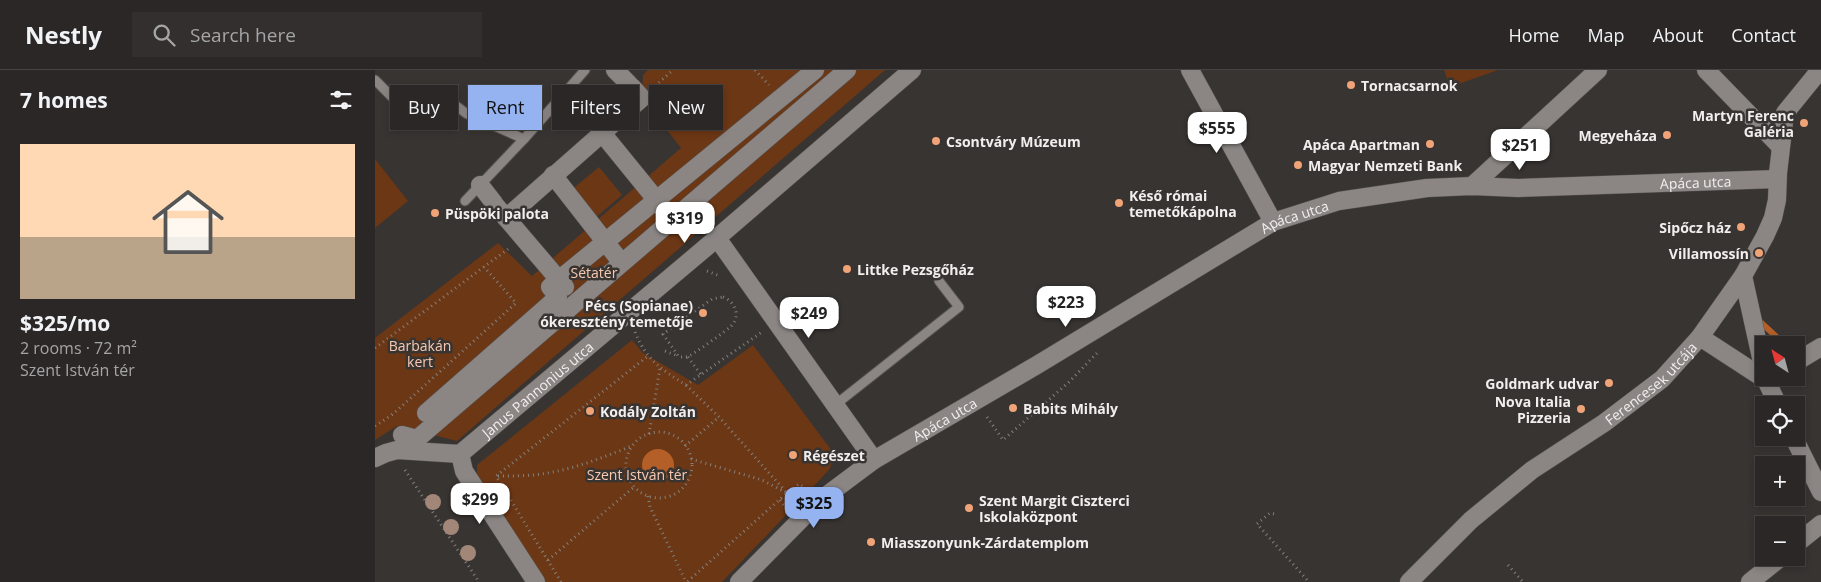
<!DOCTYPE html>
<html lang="en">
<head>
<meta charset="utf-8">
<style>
  body { margin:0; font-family:"Open Sans",sans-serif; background:#322f2e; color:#f1f3f6; height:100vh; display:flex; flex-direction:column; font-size:19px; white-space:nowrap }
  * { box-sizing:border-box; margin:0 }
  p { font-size:16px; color:#a5a5a7 }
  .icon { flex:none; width:28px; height:28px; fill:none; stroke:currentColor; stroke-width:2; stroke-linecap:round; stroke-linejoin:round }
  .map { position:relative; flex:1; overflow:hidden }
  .side { display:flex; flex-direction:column; background:#2a2726; width:375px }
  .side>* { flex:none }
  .banner { position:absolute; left:15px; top:15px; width:475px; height:45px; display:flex; gap:10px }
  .needle { width:32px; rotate:324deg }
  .controls { position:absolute; left:1380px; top:266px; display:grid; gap:10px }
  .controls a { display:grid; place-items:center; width:50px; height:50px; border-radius:0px; background:#2a2726; box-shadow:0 2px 8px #0003,0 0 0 1px #464443; font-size:25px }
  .price { position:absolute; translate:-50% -42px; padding:0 11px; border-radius:10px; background:#fff; color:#222; font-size:16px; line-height:32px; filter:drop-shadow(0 1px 2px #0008) }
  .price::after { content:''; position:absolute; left:50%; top:30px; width:15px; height:11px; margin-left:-8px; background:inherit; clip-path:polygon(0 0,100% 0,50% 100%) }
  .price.selected { background:#95b2f1; color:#111 }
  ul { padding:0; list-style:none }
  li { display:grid; align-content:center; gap:10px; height:265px; padding:0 20px }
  li span { display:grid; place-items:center; height:155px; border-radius:0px; color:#555 }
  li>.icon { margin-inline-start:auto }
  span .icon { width:90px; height:90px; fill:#fffc; stroke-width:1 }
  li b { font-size:21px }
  h2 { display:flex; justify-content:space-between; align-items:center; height:60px; padding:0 20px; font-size:21px }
  .tag { padding:0 18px; border-radius:0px; background:#2a2726; box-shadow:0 2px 8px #0003,0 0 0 1px #464443; font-size:18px; line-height:45px }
  .tag.selected { background:#95b2f1; color:#111 }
  header { display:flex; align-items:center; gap:30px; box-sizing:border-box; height:70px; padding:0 25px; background:#2a2726; border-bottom:1px solid #464443 }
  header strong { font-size:24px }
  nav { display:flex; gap:28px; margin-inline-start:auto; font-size:18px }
  .search { width:350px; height:45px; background:#322f2e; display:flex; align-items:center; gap:12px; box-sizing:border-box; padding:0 18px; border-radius:0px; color:#a5a5a7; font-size:19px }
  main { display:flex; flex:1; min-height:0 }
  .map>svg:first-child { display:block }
  .green { fill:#6c3715 }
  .water { fill:#b45f27 }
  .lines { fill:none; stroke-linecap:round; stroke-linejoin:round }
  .stream { stroke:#b45f27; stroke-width:6 }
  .lane-casing { stroke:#565250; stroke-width:11 }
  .street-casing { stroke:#565250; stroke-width:19 }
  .path { stroke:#84807e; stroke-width:3; stroke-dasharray:1 4; stroke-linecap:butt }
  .lane { stroke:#8b8684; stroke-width:9 }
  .street { stroke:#8b8684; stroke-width:18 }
  .tree { fill:#a28677 }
  .poi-dot { fill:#efa377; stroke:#383432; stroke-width:2 }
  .labels { text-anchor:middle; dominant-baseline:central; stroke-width:5; stroke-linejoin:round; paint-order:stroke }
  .poi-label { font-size:14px; font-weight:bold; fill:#f1eeed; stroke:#383432; text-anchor:start }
  .street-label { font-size:14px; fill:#f1eeed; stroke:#383432 }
  .park-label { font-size:14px; fill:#f8c9b0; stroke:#383432 }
</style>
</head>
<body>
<header>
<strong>Nestly</strong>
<div class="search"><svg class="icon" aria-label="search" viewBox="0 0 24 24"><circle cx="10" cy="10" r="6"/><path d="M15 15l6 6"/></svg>Search here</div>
<nav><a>Home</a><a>Map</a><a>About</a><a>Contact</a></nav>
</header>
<main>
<section class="side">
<h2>7 homes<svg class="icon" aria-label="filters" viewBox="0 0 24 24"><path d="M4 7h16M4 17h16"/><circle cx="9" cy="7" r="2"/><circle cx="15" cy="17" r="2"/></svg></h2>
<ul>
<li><span style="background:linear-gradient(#ffd9b3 60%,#b9a48a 0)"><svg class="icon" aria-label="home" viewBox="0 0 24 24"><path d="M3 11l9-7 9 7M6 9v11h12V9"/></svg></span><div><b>$325/mo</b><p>2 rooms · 72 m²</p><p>Szent István tér</p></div></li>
</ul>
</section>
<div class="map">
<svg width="1446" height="512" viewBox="0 0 1446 512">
  <rect width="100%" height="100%" fill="#383432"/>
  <!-- green -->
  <g class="green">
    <polygon points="273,0 510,0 82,371 22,356 0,370 0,268 123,173 157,206 306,78 267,28 268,5"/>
    <polygon points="1069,0 1123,0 1075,17"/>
    <polygon points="0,89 33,131 0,158"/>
    <polygon points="224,97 247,125 219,149 195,121"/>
    <polygon points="257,270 268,283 323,315 378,275 460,385 454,400 347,512 170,512 102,411 102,395"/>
  </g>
  <!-- water -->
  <circle class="water" cx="283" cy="395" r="16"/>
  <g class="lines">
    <!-- stream -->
    <polyline class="stream" points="1381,248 1405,270"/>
    <!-- lane casing -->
    <g class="lane-casing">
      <g id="lane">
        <polyline points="0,10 17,27 34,33 45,34 69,32 80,35 92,44 149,69"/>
        <polyline points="90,131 149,69 210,0"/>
        <polyline points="460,335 584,237 564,211"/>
      </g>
    </g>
    <!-- street casing -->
    <g class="street-casing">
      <g id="street">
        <polyline points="240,0 254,14"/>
        <polyline points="815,0 898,152"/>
        <polyline points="1331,0 1405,76"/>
        <polyline points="227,63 288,138"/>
        <polyline points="178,105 246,192"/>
        <polyline points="105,115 119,133"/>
        <polyline points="1097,116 1223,0"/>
        <polyline points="121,136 190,217"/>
        <polyline points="131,148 267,28 257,17"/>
        <polyline points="342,168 499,390"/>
        <polyline points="1368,206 1389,301"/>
        <polyline points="1325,267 1391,310 1395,308"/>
        <polyline points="1421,292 1446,277"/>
        <polyline points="1391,310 1403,335"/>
        <polyline points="51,343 183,227 175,217 440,0"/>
        <polyline points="27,365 42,369"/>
        <polyline points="1419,368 1446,422"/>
        <polyline points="40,380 42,369 472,0"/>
        <path id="s1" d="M 85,384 L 329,179 L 537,0"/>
        <polyline points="85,384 89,401 161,512"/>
        <polyline points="0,388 11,383 22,380 85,384"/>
        <polyline points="1421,474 1446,454"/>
        <path id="s2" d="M 364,512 L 444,431 L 499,390 L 662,295 L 898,152 L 964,131 L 1052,118 L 1097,116 L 1143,118 L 1402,109"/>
        <path id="s3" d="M 1034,512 L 1096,450 L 1157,400 L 1229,353 L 1287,309 L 1325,267 L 1368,206 L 1390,166 L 1398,148 L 1402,130 L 1403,103 L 1410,43 L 1445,0"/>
        <polyline points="1375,512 1405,488"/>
      </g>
    </g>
    <!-- path -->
    <g class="path">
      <polyline points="380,0 394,15"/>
      <polyline points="280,16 298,0"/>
      <polyline points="332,201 345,206"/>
      <path d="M 348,227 C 359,231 366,245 357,255 C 354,259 316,286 312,287 C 309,287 307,287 304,287 L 288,264 L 337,229 Z"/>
      <path d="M 260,262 C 272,291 286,299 311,315 L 387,262"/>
      <polyline points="0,278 133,179"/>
      <polyline points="290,281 303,286"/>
      <polyline points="313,287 326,305"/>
      <polyline points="311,315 344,347 412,423 312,512"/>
      <polyline points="612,347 628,370 694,312 724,281"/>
      <polyline points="0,356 18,344 141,233 109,197"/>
      <circle cx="284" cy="395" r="33"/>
      <polyline points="274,364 285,298"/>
      <polyline points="310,376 344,347"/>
      <polyline points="316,389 387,410 412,423 424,414 430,418"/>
      <polyline points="30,400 104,512"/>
      <path d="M 123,406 C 141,406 160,406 178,402 C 205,397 231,386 257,376"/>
      <polyline points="273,426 275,437 311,512"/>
      <polyline points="405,430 411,438"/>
      <polyline points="899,444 895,443 882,454 934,512"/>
      <polyline points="173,490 259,417"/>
      <polyline points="1133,495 1148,512"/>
      <polyline points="186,512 121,406 273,286"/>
    </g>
    <!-- lane -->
    <use href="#lane" class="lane"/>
    <!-- street -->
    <use href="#street" class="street"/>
  </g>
  <!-- trees -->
  <g class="tree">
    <circle cx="58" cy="432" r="8"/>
    <circle cx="76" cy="457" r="8"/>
    <circle cx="93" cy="483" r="8"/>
  </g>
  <!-- markers -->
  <g class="poi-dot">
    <circle cx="976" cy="15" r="5"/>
    <circle cx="1429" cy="53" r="5"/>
    <circle cx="1292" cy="65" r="5"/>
    <circle cx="561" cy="71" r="5"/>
    <circle cx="1055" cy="74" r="5"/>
    <circle cx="923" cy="95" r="5"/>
    <circle cx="744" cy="133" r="5"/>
    <circle cx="60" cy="143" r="5"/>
    <circle cx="1366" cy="157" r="5"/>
    <circle cx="1384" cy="183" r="5"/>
    <circle cx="472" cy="199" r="5"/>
    <circle cx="328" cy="243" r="5"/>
    <circle cx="1234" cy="313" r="5"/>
    <circle cx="638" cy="338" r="5"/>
    <circle cx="1206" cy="339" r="5"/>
    <circle cx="215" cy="341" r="5"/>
    <circle cx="418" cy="385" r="5"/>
    <circle cx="594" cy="438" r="5"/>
    <circle cx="496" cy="472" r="5"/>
  </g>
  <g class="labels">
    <!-- poi labels -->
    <g class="poi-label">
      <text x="986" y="15">Tornacsarnok</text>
      <text x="1419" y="45" text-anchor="end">Martyn Ferenc<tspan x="1419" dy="16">Galéria</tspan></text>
      <text x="1282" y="65" text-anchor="end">Megyeháza</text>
      <text x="571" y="71">Csontváry Múzeum</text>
      <text x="1045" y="74" text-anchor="end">Apáca Apartman</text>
      <text x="933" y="95">Magyar Nemzeti Bank</text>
      <text x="754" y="125">Késő római<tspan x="754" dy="16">temetőkápolna</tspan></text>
      <text x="70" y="143">Püspöki palota</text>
      <text x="1356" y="157" text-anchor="end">Sipőcz ház</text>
      <text x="1374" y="183" text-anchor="end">Villamossín</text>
      <text x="482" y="199">Littke Pezsgőház</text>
      <text x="318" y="235" text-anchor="end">Pécs (Sopianae)<tspan x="318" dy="16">ókeresztény temetője</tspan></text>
      <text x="1224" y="313" text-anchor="end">Goldmark udvar</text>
      <text x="1196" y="331" text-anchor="end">Nova Italia<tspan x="1196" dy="16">Pizzeria</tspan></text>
      <text x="648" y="338">Babits Mihály</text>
      <text x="225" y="341">Kodály Zoltán</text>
      <text x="428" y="385">Régészet</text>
      <text x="604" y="430">Szent Margit Ciszterci<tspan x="604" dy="16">Iskolaközpont</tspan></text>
      <text x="506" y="472">Miasszonyunk-Zárdatemplom</text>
    </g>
    <!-- street labels -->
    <g class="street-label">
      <text stroke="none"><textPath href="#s2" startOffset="1074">Apáca utca</textPath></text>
      <text stroke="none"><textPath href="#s2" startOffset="669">Apáca utca</textPath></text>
      <text stroke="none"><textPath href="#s3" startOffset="314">Ferencesek utcája</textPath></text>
      <text stroke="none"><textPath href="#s1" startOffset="101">Janus Pannonius utca</textPath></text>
      <text stroke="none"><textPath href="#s2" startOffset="264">Apáca utca</textPath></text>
    </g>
    <!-- park labels -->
    <g class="park-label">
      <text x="219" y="202">Sétatér</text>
      <text x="45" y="275">Barbakán<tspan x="45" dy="16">kert</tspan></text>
      <text x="262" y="404">Szent István tér</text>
    </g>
  </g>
</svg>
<div class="controls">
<a><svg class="needle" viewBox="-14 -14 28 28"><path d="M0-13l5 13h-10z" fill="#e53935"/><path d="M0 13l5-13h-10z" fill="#a5a5a7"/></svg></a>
<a><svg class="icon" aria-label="locate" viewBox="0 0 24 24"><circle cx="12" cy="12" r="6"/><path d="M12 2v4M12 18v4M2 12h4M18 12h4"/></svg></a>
<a>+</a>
<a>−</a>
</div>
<b class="price" style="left:842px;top:84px">$555</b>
<b class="price" style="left:1145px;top:101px">$251</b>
<b class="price" style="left:310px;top:174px">$319</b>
<b class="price" style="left:691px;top:258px">$223</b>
<b class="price" style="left:434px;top:269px">$249</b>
<b class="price" style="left:105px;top:455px">$299</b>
<b class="price selected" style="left:439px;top:459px">$325</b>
<div class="banner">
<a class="tag">Buy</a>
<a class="tag selected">Rent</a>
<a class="tag">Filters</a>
<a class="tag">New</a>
</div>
</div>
</main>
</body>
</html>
